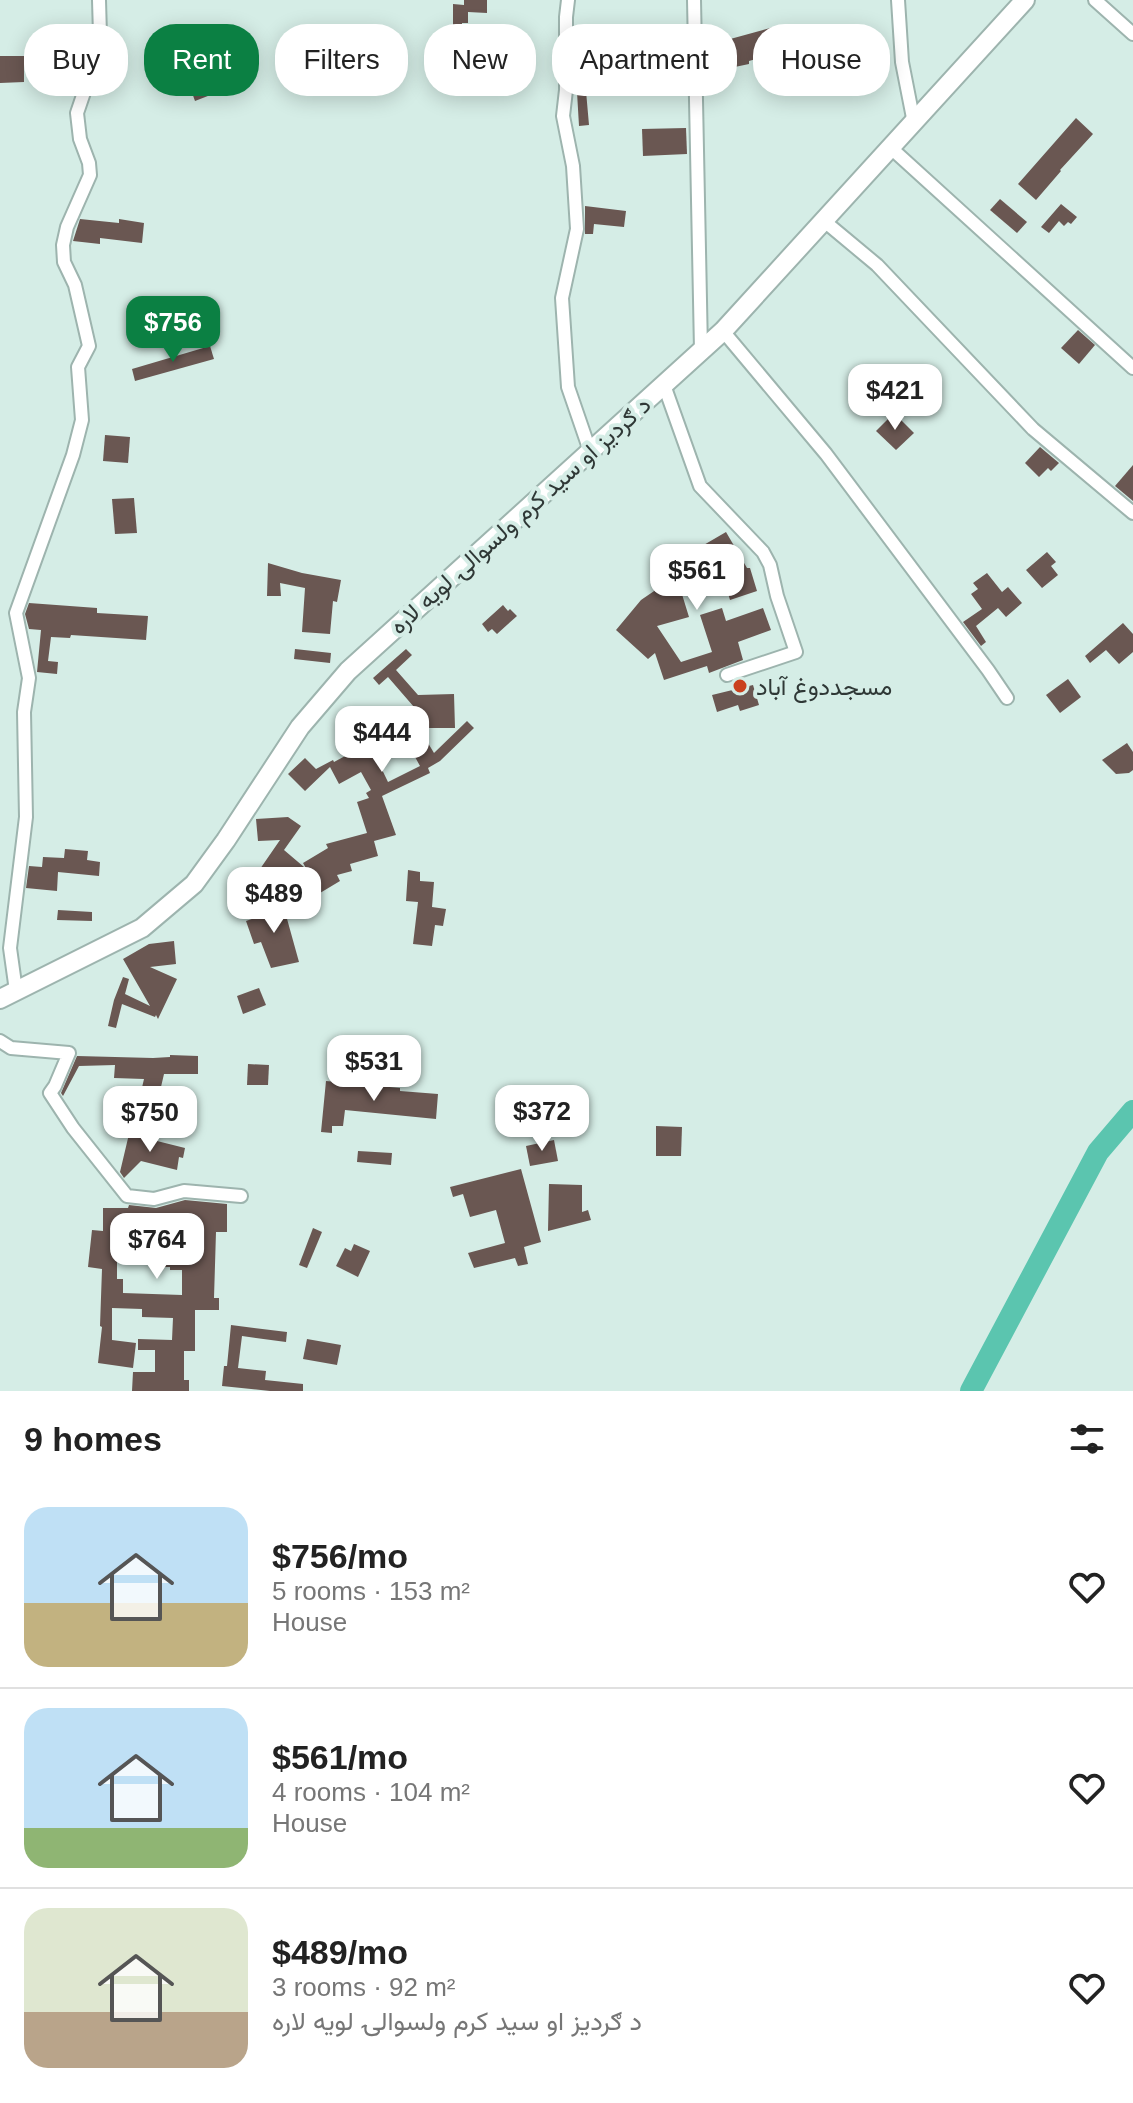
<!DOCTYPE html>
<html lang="en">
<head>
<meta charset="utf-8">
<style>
  body { margin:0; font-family:Arial,Vazirmatn,sans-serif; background:#f2f2f2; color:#222; height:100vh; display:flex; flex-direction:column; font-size:30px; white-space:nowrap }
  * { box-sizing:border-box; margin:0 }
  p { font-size:26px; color:#767676 }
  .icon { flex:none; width:44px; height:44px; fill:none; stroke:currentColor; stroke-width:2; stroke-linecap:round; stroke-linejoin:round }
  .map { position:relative; height:1391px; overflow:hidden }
  .side { display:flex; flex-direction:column; background:#fff; flex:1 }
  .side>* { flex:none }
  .banner { position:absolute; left:24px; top:24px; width:1086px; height:72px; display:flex; gap:16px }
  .price { position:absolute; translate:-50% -68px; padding:0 18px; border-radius:16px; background:#fff; color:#222; font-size:26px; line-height:52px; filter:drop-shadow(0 2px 4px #0008) }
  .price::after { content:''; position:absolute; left:50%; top:48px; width:24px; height:18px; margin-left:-12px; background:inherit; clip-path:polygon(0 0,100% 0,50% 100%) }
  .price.on { background:#0b8043; color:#fff }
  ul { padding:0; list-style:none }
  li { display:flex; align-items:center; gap:24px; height:200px; padding:0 24px }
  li+li { border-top:2px solid #e0e0e0 }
  li span { display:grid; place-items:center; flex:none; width:224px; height:160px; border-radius:24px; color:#555 }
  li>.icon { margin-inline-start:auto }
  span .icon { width:96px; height:96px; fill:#fffc; stroke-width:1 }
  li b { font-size:34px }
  h2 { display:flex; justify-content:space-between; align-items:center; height:96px; padding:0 24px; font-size:34px }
  .tag { padding:0 28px; border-radius:32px; background:#fff; box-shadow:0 4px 20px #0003; font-size:28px; line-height:72px }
  .tag.on { background:#0b8043; color:#fff }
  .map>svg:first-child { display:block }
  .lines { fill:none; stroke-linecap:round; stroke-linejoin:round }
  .river { stroke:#5bc5af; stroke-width:22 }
  .building { fill:#6a5752; fill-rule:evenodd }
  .minor-casing { stroke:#9db4ae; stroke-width:16 }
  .highway-casing { stroke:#9db4ae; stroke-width:22 }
  .minor { stroke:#fff; stroke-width:12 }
  .highway { stroke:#fff; stroke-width:18 }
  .poi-dot { fill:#ca411e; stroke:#d5ede6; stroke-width:3 }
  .labels { text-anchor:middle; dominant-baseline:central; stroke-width:8; stroke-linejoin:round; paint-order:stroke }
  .street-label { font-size:24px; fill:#2f3836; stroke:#d5ede6 }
  .poi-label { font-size:24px; fill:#2f3836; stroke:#d5ede6; text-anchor:start }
</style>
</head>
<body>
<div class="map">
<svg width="1133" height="1391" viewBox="0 0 1133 1391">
  <rect width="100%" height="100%" fill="#d5ede6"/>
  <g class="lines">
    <!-- river -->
    <polyline class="river" points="971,1391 1098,1152 1133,1111"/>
  </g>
  <!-- building -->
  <g class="building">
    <polygon points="464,0 487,0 487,13 468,12 468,23 462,23 462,26 453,26 453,4 464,5"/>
    <polygon points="781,25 784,35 775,37 780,52 749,61 749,64 730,68 728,56 725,57 723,41"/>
    <polygon points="681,55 682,85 639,86 638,56"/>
    <polygon points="0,56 24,56 24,82 0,83"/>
    <polygon points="618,57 619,90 586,91 589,125 579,126 575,58"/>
    <polygon points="235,59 242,79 211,88 213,94 195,101 187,79 215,69 214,66"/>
    <polygon points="1076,118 1093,134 1060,170 1061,171 1036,200 1018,184"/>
    <polygon points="686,128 687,154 643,156 642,129"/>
    <polygon points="1000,199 1027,222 1017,233 990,210"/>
    <polygon points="1061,204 1077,217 1071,224 1068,222 1064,226 1059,221 1049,233 1041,227"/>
    <polygon points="585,206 626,211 624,227 594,224 593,234 585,234"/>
    <polygon points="80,219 119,223 119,219 144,223 142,243 100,238 100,244 73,241"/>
    <polygon points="1078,330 1095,345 1079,364 1061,348"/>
    <polygon points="210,346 214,359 135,381 132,369"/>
    <polygon points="894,413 914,433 896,450 876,431"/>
    <polygon points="105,435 130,437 128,463 103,461"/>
    <polygon points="1040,447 1059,463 1051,471 1048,468 1039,477 1025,463"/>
    <polygon points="1133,465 1133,501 1115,486"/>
    <polygon points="134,498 137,533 115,534 112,499"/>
    <polygon points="726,532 747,568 750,568 757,591 730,600 720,567 681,591 689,617 657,626 681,662 712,652 700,615 722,608 726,621 763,608 771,630 738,642 743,660 709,673 707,666 664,680 655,653 648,659 616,630 641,600 679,574 674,565 703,548 702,546"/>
    <polygon points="1047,552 1056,562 1051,566 1058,575 1042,588 1026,570"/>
    <polygon points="268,563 302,573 341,580 337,602 333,601 330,634 302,632 305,588 280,583 281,596 267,596"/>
    <polygon points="987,573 1002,592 1008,587 1022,603 1006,617 998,608 976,626 986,642 981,646 963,622 982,609 971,594 978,589 973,583"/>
    <polygon points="29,603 97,608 97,613 148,616 146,640 71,635 70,638 51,637 48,661 58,662 57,674 37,672 41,630 29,629 25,614"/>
    <polygon points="503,605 508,611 510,609 517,616 497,634 492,629 488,632 482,624"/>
    <polygon points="1123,623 1133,634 1133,652 1119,664 1106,650 1090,663 1085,656"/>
    <polygon points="295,649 331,653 330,663 294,659"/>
    <path d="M 406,649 L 412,655 L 396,670 L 418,695 L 454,694 L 455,728 L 419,728 L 434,753 L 467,721 L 474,728 L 440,761 L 428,768 L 430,773 L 382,796 L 396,835 L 374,841 L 378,856 L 350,864 L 352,871 L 337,875 L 340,881 L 320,893 L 303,863 L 328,848 L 326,844 L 367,833 L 357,802 L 369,798 L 366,793 L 371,790 L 361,772 L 339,784 L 330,767 L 305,791 L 288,774 L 305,758 L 316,769 L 333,760 L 334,762 L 414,719 L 414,707 L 388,677 L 379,685 L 373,678 ZM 391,746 L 395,754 L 409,746 L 420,766 L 388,782 L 375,755 Z"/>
    <polygon points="1068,679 1081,697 1060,713 1046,695"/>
    <polygon points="753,685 759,705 740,711 738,705 717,712 712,695"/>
    <polygon points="1127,743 1133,752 1133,770 1129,773 1116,774 1102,760"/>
    <polygon points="288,817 301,826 284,850 304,867 281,894 272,887 275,884 260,874 260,869 280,840 258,841 256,819"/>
    <polygon points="65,849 88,851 87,860 100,862 99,876 58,872 57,891 26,888 29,866 42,867 43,857 64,858"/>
    <polygon points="408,870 420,872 420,881 434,882 432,907 446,909 443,926 435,925 432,946 413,944 418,902 406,901"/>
    <polygon points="270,894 284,908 299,962 271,968 261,942 254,944 246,921 271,912 264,900"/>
    <polygon points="58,910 92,912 92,921 57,920"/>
    <polygon points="174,941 176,964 150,967 177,979 158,1019 156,1015 155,1017 122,1004 116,1028 108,1026 114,1000 123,977 129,979 125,994 150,1006 123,959 149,944"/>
    <polygon points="259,988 266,1005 243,1014 237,996"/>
    <polygon points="170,1055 198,1056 198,1074 164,1074 154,1117 136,1113 144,1079 114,1078 115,1065 79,1066 63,1096 61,1093 77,1056 153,1058 170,1057"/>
    <polygon points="248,1064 269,1065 268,1085 247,1085"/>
    <polygon points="326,1081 400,1088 400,1091 438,1094 436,1119 345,1110 343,1126 332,1126 332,1133 321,1132"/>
    <polygon points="656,1126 682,1127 681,1156 656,1156"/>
    <polygon points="129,1134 185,1148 183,1158 179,1157 177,1170 141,1161 124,1178 120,1172"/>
    <polygon points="554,1140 558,1161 530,1166 526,1146"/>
    <polygon points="358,1151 392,1153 391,1165 357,1162"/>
    <polygon points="521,1169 541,1242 524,1247 528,1264 518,1266 515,1258 474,1268 468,1253 505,1243 496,1210 470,1217 463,1194 453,1197 450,1187"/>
    <polygon points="549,1184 582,1185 582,1212 588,1210 591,1220 548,1231"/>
    <path d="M 185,1200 L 227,1204 L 227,1232 L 216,1232 L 214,1298 L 219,1298 L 219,1310 L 195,1310 L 195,1351 L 184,1351 L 184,1380 L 189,1380 L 189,1391 L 132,1391 L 133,1372 L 155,1372 L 155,1350 L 138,1350 L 138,1339 L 172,1340 L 173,1318 L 142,1317 L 142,1309 L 112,1308 L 112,1340 L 136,1343 L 133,1368 L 98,1363 L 102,1327 L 100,1326 L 102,1269 L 88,1267 L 92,1230 L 103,1231 L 103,1208 L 128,1208 L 129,1205 L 156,1208 ZM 115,1219 L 137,1219 L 137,1243 L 115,1241 ZM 117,1259 L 143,1259 L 143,1265 L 158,1265 L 158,1267 L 170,1267 L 170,1270 L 182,1270 L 182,1295 L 123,1293 L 123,1279 L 117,1279 Z"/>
    <polygon points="313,1228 322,1232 307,1268 299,1265"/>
    <polygon points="354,1244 370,1251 358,1277 336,1266 345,1248 351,1251"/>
    <polygon points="231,1325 287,1332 286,1342 242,1336 238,1368 266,1371 265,1380 303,1384 303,1391 270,1391 222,1386 224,1366 227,1366"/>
    <polygon points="307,1339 341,1345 337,1365 303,1359"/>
  </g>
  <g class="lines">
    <!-- minor casing -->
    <g class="minor-casing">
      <g id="minor">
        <polyline points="568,0 566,17 566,90 563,116 573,166 577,229 562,298 568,387 590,451"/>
        <polyline points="694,0 701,350"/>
        <polyline points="898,0 902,62 914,123"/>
        <polyline points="1095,0 1133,34"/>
        <polyline points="891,148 1133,368"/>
        <polyline points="823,220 877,265 1033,429 1133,513"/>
        <polyline points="723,331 826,454 988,670 1007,698"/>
        <polyline points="664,385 700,486 763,552 770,565 777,596 796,652 727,675"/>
        <polyline points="16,991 10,948 26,817 24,712 29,678 16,613 73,455 82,420 78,367 89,346 75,285 64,262 63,245 67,227 90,175 89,163 80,139 77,113 95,60 100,35 99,0"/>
        <polyline points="0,1041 11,1048 69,1053 55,1086 50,1093 73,1128 127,1196 154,1199 184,1191 241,1196"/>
      </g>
    </g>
    <!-- highway casing -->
    <g class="highway-casing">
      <polyline id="highway" points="0,999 142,928 194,884 226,840 300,727 348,671 723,331 1025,0"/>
    </g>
    <!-- minor -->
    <use href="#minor" class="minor"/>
    <!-- highway -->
    <use href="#highway" class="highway"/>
  </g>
  <!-- markers -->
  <circle class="poi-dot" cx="740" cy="686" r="8"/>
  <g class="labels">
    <!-- street labels -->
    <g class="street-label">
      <text transform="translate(520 515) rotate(-42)">د ګردیز او سید کرم ولسوالۍ لویه لاره</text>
    </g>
    <!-- poi labels -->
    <g class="poi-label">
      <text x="756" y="686">مسجددوغ آباد</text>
    </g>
  </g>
</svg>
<b class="price on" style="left:173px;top:364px">$756</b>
<b class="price" style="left:895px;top:432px">$421</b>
<b class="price" style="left:697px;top:612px">$561</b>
<b class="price" style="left:382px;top:774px">$444</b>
<b class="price" style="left:274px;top:935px">$489</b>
<b class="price" style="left:374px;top:1103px">$531</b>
<b class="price" style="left:542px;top:1153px">$372</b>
<b class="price" style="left:150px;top:1154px">$750</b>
<b class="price" style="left:157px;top:1281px">$764</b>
<div class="banner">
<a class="tag">Buy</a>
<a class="tag on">Rent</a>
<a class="tag">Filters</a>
<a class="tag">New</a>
<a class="tag">Apartment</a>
<a class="tag">House</a>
</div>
</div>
<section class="side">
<h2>9 homes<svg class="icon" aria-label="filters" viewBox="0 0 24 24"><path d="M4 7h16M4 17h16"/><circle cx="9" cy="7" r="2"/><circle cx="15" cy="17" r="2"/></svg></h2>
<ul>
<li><span style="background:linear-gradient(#bfe0f5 60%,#c2b280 0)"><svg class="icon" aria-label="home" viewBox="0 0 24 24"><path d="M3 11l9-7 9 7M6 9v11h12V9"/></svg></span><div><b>$756/mo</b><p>5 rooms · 153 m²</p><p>House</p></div><svg class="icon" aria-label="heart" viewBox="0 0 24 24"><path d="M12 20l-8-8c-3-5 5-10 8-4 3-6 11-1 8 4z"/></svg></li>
<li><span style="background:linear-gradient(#bfe0f5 75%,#8fb573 0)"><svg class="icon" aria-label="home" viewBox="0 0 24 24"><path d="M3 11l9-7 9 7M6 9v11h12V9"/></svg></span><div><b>$561/mo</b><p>4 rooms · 104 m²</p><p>House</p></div><svg class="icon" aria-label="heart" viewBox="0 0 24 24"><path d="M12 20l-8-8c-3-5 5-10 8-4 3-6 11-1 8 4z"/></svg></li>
<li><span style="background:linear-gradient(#dfe7d0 65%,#b9a48a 0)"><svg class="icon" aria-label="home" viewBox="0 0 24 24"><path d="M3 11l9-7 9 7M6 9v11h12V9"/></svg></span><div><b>$489/mo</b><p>3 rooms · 92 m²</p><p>د ګردیز او سید کرم ولسوالۍ لویه لاره</p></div><svg class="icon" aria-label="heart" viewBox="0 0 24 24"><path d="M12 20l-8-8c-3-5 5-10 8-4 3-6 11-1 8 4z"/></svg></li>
</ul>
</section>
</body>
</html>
